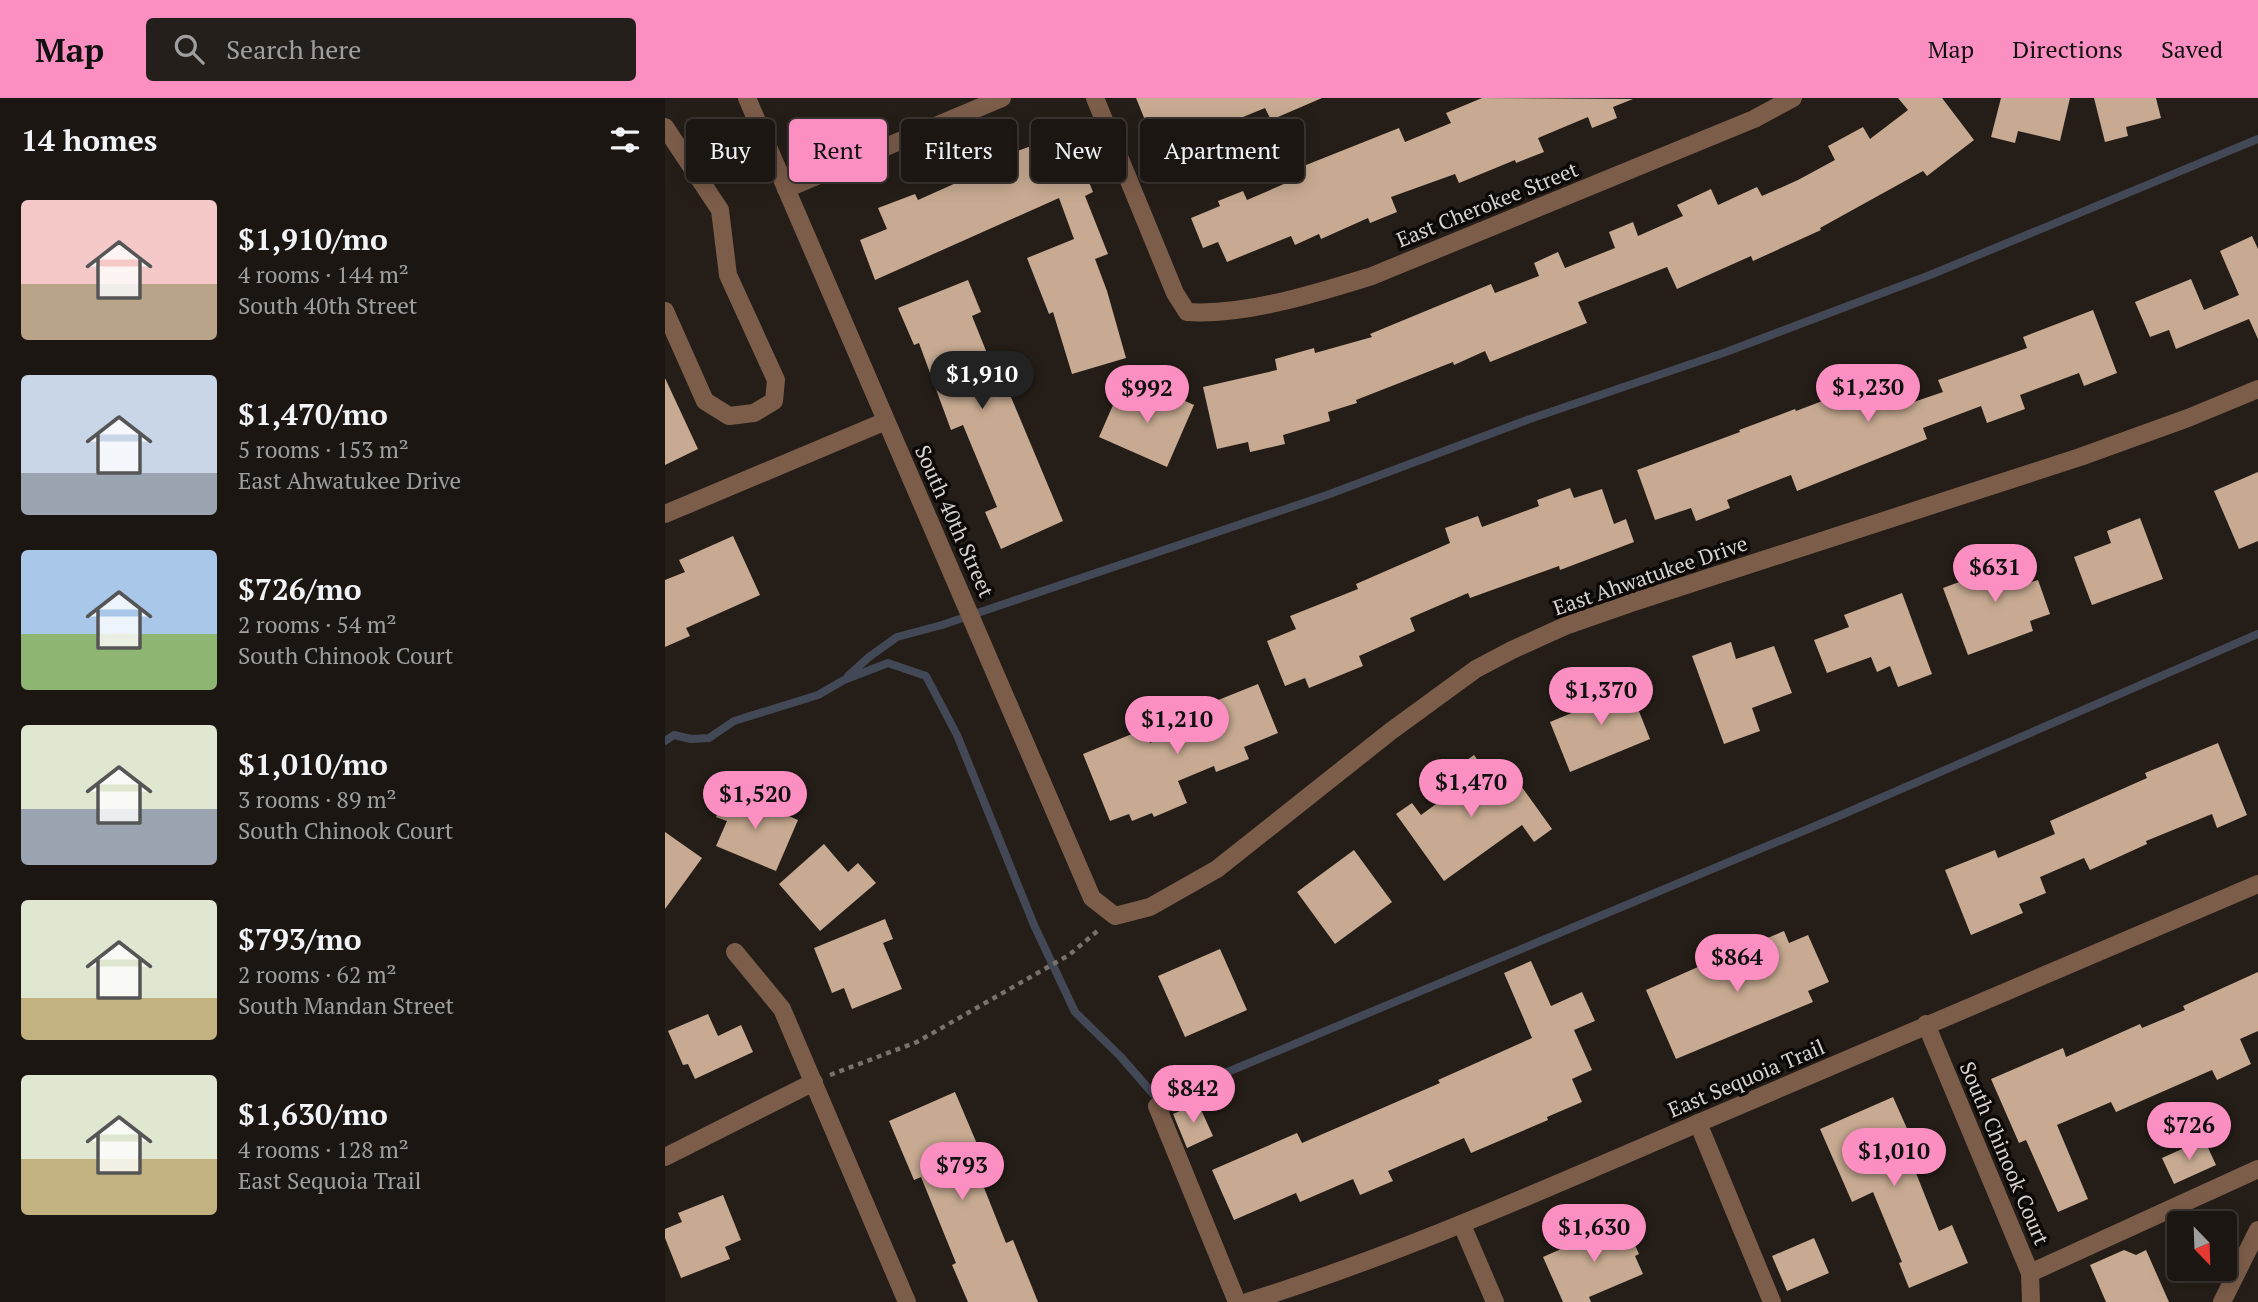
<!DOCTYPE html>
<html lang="en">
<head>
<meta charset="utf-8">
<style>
  body { margin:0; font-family:"PT Serif",serif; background:#251f1b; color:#f1f3f6; height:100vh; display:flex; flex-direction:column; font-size:26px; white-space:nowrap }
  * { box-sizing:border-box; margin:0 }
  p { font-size:23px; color:#a09f9f }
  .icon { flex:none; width:38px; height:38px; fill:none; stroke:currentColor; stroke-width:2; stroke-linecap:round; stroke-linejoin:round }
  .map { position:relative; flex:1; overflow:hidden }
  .panel { display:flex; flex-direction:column; background:#1c1612; width:665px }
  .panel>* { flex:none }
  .hud { position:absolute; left:21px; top:21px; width:665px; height:63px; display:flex; gap:14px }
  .needle { width:46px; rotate:157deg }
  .buttons { position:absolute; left:1502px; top:1113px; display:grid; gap:14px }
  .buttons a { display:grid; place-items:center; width:70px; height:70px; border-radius:7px; background:#1c1612; box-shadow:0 4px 18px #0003,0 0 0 2px #3a3532; font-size:35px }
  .price { position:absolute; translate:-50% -60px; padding:0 16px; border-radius:24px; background:#fc8fc1; color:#111; font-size:23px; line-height:46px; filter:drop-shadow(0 2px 4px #0008) }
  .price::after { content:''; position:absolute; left:50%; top:42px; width:21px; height:16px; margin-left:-10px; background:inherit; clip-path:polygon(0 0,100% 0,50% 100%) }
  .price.active { background:#222; color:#fff }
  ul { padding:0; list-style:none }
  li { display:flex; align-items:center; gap:21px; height:175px; padding:0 21px }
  li span { display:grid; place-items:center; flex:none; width:196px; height:140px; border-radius:7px; color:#555 }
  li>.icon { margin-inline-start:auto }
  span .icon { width:84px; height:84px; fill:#fffc; stroke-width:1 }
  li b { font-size:30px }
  h2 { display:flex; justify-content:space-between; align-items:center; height:84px; padding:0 21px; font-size:30px }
  .tag { padding:0 24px; border-radius:7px; background:#1c1612; box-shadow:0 4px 18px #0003,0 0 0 2px #3a3532; font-size:24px; line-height:63px }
  .tag.active { background:#fc8fc1; color:#111 }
  header { display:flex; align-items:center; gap:42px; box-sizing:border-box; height:98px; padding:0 35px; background:#fc8fc1; color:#111 }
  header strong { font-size:33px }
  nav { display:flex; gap:38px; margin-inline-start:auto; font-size:24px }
  .search { width:490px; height:63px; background:#251f1b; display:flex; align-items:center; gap:18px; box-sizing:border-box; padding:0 24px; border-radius:7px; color:#a09f9f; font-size:26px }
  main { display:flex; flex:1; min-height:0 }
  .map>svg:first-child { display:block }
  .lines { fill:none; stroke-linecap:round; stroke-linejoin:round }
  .stream { stroke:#424856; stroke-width:8 }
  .building { fill:#c7aa91 }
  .path { stroke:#78726d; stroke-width:4.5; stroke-dasharray:5 5; stroke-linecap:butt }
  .minor { stroke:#7c5d4a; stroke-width:18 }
  .labels { text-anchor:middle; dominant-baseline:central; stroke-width:7; stroke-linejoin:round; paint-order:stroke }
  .street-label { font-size:21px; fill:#d8d3cf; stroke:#0c0907 }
</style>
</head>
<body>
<header>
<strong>Map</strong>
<div class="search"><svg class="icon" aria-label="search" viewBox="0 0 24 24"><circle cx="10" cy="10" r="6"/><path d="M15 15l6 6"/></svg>Search here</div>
<nav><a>Map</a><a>Directions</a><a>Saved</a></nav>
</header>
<main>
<section class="panel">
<h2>14 homes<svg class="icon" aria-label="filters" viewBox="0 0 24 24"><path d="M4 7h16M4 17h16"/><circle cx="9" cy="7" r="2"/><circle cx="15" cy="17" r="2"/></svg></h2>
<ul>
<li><span style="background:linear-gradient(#f6c9c9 60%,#b9a48a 0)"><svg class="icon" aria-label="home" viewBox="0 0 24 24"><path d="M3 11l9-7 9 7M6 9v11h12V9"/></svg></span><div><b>$1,910/mo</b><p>4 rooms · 144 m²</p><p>South 40th Street</p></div></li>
<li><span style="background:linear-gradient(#c9d6e8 70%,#9aa5b1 0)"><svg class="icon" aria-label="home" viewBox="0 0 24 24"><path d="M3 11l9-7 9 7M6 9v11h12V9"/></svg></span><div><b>$1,470/mo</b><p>5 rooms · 153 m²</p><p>East Ahwatukee Drive</p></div></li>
<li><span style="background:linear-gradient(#a9c7e8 60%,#8fb573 0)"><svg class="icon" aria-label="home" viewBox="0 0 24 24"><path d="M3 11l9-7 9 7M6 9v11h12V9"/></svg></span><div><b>$726/mo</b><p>2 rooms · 54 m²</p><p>South Chinook Court</p></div></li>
<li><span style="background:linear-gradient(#dfe7d0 60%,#9aa5b1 0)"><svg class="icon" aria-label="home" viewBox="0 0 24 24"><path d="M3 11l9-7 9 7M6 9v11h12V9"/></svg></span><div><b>$1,010/mo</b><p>3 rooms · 89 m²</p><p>South Chinook Court</p></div></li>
<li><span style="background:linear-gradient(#dfe7d0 70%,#c2b280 0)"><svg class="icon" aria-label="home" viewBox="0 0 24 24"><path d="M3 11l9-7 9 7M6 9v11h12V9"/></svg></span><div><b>$793/mo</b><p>2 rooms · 62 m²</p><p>South Mandan Street</p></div></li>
<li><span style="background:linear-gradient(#dfe7d0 60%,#c2b280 0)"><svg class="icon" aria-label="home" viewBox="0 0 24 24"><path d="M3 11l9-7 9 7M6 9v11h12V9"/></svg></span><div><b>$1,630/mo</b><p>4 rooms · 128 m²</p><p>East Sequoia Trail</p></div></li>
</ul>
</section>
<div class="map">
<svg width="1593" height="1204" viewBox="0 0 1593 1204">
  <rect width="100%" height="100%" fill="#251e18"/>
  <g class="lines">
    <!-- stream -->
    <g class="stream">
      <polyline points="183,578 204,559 232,539 277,527 662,397 862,322 1061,254 1265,177 1593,41"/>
      <polyline points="0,643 9,637 26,641 44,640 69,623 153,597 179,582 223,565 261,578 292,637 369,827 410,914 455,958 490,998 510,996 1174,718 1593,536"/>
    </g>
  </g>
  <!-- building -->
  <g class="building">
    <polygon points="471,0 657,0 606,22 600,10 493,54"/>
    <polygon points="817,0 968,1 948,9 952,20 927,30 923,19 873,40 879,54 851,65 850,62 794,85 790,76 726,99 732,114 705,125 703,120 656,141 654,136 630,147 626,138 562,164 553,144 538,150 526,120 555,108 553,103 578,93 582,102 635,79 631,71 734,30 740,44 786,25 781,15"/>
    <polygon points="1233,0 1277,0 1309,42 1262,78 1258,73 1155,130 1156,132 1088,163 1086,158 1012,191 1002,169 913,204 922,225 825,264 820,253 789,267 788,264 691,302 692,305 663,314 665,323 618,337 620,346 585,354 583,344 552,351 538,289 612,272 610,261 649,250 650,255 707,239 705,236 826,186 830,195 874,178 869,165 893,154 900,170 950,150 944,134 968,124 973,138 1018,118 1012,107 1046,91 1053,107 1092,89 1097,98 1133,82 1170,62 1163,48 1198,29 1205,41 1243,12"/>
    <polygon points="1336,0 1405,0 1395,43 1353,33 1350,45 1326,39"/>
    <polygon points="1429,0 1491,0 1496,20 1461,29 1463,38 1440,44"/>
    <polygon points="401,27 428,94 420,98 443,156 430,161 442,193 461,260 407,276 388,214 384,216 362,160 409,141 394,100 210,182 195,142 222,131 213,110 250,96 253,102 291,85 287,75 323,59 325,63 369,47 367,40"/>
    <polygon points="1587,138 1593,151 1593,241 1584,221 1511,251 1504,232 1485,239 1470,204 1526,181 1539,212 1574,197 1555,153"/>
    <polygon points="303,182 316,214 307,218 330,275 335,273 398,423 336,451 320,414 332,409 298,327 286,332 254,245 249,247 233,210"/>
    <polygon points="1428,212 1452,275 1419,288 1414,275 1355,297 1360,311 1322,325 1316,308 1258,330 1262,341 1132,393 1126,377 1062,402 1065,410 1031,423 1026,410 990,422 972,372 1075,334 1074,332 1130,311 1131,313 1197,288 1201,298 1230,287 1237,308 1278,294 1273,282 1362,250 1358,239"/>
    <polygon points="0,280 33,351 0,367"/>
    <polygon points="455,291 490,306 496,292 529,307 502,369 434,339"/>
    <polygon points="1593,374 1593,443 1574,451 1549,393"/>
    <polygon points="905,390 909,400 937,391 949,426 961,421 969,444 895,472 894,468 805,500 803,495 745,520 750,533 694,558 698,568 644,590 640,580 620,588 602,543 631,531 625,518 693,491 691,486 785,445 780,430 813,418 817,429 874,408 872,402"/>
    <polygon points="1475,420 1498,481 1427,507 1409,459 1446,445 1442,433"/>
    <polygon points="68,438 95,497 21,530 25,538 0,549 0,482 20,474 14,462"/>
    <polygon points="1348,452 1360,486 1373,482 1385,516 1365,523 1368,533 1303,557 1278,490 1321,474 1317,463"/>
    <polygon points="1237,495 1267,576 1233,589 1225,568 1212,574 1206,559 1162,575 1149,542 1184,529 1179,517"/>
    <polygon points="1066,544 1071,561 1109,548 1127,595 1087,610 1095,633 1059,646 1027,558"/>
    <polygon points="960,578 985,641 905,674 885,624 931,605 926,593"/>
    <polygon points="593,586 613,635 579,649 584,661 551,674 549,668 513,683 522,705 489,719 487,715 467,723 464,716 445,723 418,656 479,631 485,645 531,625 526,613"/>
    <polygon points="1553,645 1582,717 1552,730 1547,716 1481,743 1482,746 1425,772 1419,760 1375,779 1381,795 1354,806 1358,815 1306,837 1280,772 1330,752 1333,760 1390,736 1385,723 1482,680 1480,675"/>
    <polygon points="809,657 838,697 854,685 887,731 869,744 857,727 779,783 731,716 747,705 756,717 793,690 782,676"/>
    <polygon points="63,692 133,722 111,773 51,748 62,723 51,719"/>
    <polygon points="0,734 37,760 0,811"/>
    <polygon points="159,746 183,774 193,765 211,785 155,833 114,786"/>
    <polygon points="689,752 727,804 670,846 632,794"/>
    <polygon points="220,821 228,841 218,845 237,891 187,911 179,890 167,895 149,850"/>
    <polygon points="1119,833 1124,845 1143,837 1164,884 1143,893 1148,904 1011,961 981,892 1051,861 1056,874 1096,856 1091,845"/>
    <polygon points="555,851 582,912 520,939 493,878"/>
    <polygon points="866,863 886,908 917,894 930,923 909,932 927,972 907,981 917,1004 882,1019 883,1022 806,1055 799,1040 723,1073 728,1083 695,1097 688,1081 635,1104 631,1095 569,1122 547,1072 632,1035 637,1045 775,985 773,982 867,940 839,875"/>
    <polygon points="1593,874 1593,933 1575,941 1586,966 1552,982 1547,972 1451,1014 1446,1004 1392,1027 1423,1101 1393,1114 1361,1042 1354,1045 1326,981 1398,950 1401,959 1475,926 1477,930 1520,912 1518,908"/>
    <polygon points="43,916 53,938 76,927 88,954 30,981 23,966 18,967 3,933"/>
    <polygon points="290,994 315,1053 306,1057 341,1145 348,1142 373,1204 303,1204 287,1167 291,1165 256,1079 249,1082 224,1023"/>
    <polygon points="1228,999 1260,1071 1251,1075 1274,1133 1287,1127 1303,1165 1244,1190 1234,1165 1237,1164 1208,1094 1187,1104 1155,1031"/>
    <polygon points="533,1005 548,1038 522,1050 508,1016"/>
    <polygon points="1539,1041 1551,1067 1509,1086 1497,1060"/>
    <polygon points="58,1097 76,1142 60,1149 65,1161 16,1180 0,1140 0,1131 17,1124 13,1115"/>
    <polygon points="959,1123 974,1156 970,1158 978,1176 924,1199 926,1204 898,1204 878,1159"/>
    <polygon points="1149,1140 1164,1175 1122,1193 1107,1158"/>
    <polygon points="1459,1152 1471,1157 1481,1152 1504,1204 1441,1204 1425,1167"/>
  </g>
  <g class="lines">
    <!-- path -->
    <polyline class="path" points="165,977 252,944 404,857 436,830"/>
    <!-- minor -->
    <g class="minor">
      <polyline points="82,0 427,800 450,818 485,809 552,771 726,633 811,571 847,552 900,528 969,504 1415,359 1523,320 1593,291"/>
      <path d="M 430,0 L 510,195 L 522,214 C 580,218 652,195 707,178 L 1089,21 L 1128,0"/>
      <polyline points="0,29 55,112 63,177 111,282 109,303 89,315 64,318 40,303 0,213"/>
      <polyline points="121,91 337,0"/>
      <polyline points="0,416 221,323"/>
      <polyline points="70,854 117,911 242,1204"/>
      <polyline points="1261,926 1365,1175 1366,1204"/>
      <polyline points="492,1008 572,1204"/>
      <polyline points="1033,1025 1107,1204"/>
      <polyline points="0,1059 149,984"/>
      <polyline points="797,1127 830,1204"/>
      <polyline points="1365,1175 1593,1071"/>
      <path d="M 582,1204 C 745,1153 900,1082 1057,1015 C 1235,938 1414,862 1593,786"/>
      <polyline points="1557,1204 1593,1132"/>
    </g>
  </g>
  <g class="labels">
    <!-- street labels -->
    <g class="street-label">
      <text transform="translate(822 106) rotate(-22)">East Cherokee Street</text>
      <text transform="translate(290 423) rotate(66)">South 40th Street</text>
      <text transform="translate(985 477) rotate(-19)">East Ahwatukee Drive</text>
      <text transform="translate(1081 980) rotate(-23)">East Sequoia Trail</text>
      <text transform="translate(1340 1055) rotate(67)">South Chinook Court</text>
    </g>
  </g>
</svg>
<div class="buttons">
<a><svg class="needle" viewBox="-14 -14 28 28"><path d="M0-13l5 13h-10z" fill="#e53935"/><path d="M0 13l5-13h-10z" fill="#a09f9f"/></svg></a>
</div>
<b class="price active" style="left:317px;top:313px">$1,910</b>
<b class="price" style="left:1203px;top:326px">$1,230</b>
<b class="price" style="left:482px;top:327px">$992</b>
<b class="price" style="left:1330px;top:506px">$631</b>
<b class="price" style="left:936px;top:629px">$1,370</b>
<b class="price" style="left:512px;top:658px">$1,210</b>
<b class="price" style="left:806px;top:721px">$1,470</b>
<b class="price" style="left:90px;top:733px">$1,520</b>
<b class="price" style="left:1072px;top:896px">$864</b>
<b class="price" style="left:528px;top:1027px">$842</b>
<b class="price" style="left:1524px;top:1064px">$726</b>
<b class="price" style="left:1229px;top:1090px">$1,010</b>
<b class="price" style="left:297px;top:1104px">$793</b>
<b class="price" style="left:929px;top:1166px">$1,630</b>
<div class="hud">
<a class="tag">Buy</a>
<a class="tag active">Rent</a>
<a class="tag">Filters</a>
<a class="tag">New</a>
<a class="tag">Apartment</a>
</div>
</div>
</main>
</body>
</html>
